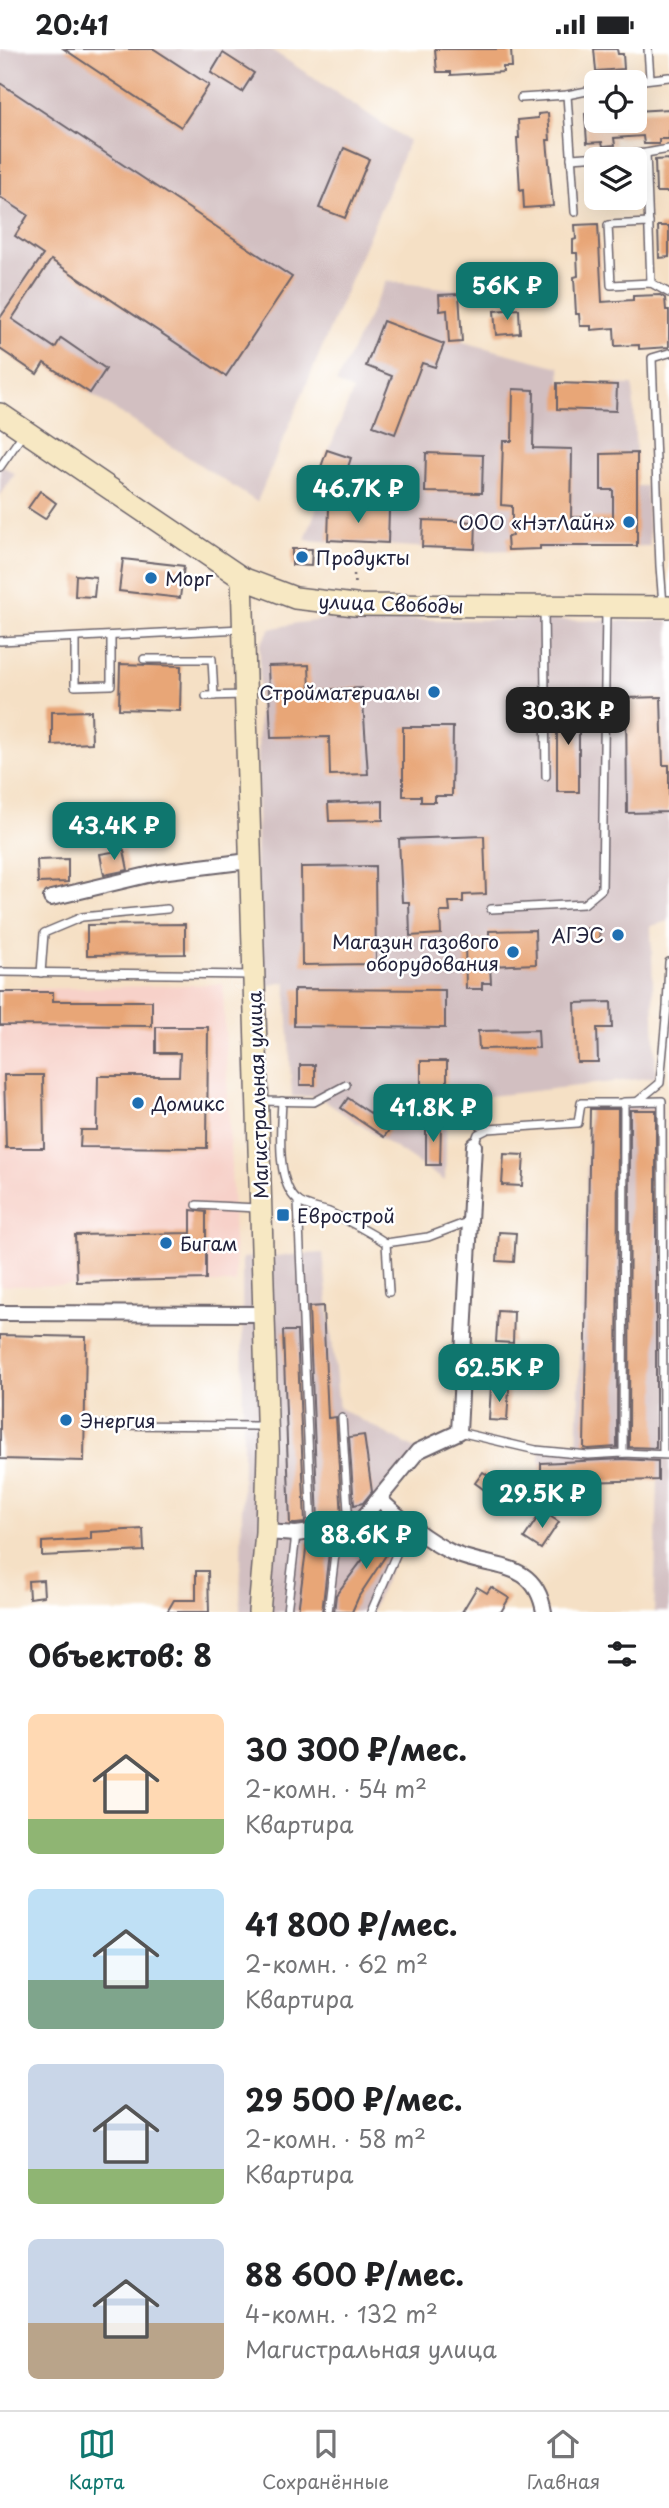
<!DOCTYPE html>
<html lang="ru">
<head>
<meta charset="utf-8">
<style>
  body { margin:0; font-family:"Playpen Sans",sans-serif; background:#f6f6f6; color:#202124; height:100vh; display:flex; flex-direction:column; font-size:26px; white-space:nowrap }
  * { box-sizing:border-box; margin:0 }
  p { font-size:23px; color:#757577 }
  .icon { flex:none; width:38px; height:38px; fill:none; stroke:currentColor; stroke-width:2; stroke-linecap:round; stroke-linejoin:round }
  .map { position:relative; height:1563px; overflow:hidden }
  .side { display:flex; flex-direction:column; background:#fff; flex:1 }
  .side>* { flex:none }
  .buttons { position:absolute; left:584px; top:21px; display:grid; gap:14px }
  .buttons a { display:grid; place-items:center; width:63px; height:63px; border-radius:10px; background:#fff; box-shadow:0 7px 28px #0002; font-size:35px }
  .price { position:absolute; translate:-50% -60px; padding:0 16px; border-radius:14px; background:#0f766e; color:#fff; font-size:23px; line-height:46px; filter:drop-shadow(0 2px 4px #0008) }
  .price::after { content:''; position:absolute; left:50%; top:42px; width:21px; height:16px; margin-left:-10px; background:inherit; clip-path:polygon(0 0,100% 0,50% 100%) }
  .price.current { background:#222; color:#fff }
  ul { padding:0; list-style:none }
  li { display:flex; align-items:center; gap:21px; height:175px; padding:0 28px }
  li span { display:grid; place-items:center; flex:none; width:196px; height:140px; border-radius:10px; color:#555 }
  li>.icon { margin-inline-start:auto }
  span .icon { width:84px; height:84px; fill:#fffc; stroke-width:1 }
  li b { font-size:30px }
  h2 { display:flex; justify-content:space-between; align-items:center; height:84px; padding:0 28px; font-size:30px }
  .status { display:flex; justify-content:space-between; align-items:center; height:49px; padding:0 35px; background:#fff; direction:ltr }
  .status svg { height:19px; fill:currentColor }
  .dock { display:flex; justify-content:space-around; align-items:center; height:98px; border-top:2px solid #e0e0e0; background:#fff; font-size:19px; color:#757577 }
  .dock a { display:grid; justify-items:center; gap:4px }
  .dock .current { color:#0f766e }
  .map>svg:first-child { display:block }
  .built { fill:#f7d1c9 }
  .industrial { fill:#d2bfc1 }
  .building { fill:#e8a677 }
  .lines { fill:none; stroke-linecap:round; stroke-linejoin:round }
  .service-casing { stroke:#6c646b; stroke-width:10 }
  .minor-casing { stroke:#6c646b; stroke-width:18 }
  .secondary-casing { stroke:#6c646b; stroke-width:24 }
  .path { stroke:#6c646b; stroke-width:2.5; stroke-dasharray:2 5; stroke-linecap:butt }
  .service { stroke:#fff; stroke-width:7 }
  .minor { stroke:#fff; stroke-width:14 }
  .secondary { stroke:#f7e8c3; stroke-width:21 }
  .poi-dot { fill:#1f6fb2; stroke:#fff; stroke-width:2.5 }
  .labels { text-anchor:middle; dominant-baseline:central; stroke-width:5; stroke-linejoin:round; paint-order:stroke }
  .poi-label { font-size:19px; fill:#22223b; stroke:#fff; text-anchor:start }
  .street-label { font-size:19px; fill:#22223b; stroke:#fff }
</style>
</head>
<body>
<div class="status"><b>20:41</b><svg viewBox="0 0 49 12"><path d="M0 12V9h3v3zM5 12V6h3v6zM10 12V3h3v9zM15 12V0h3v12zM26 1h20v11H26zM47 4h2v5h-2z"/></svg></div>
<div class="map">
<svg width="669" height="1563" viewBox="0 0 669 1563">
  <rect width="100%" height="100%" fill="#fff"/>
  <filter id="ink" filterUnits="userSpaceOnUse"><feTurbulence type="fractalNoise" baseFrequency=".0143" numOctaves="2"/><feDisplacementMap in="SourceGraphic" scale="14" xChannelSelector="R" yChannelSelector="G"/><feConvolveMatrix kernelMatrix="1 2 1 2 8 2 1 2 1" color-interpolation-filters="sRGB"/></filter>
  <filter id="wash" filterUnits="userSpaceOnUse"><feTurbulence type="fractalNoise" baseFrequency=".00686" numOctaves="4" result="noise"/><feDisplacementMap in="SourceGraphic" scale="28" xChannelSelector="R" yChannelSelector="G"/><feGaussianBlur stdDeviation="1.57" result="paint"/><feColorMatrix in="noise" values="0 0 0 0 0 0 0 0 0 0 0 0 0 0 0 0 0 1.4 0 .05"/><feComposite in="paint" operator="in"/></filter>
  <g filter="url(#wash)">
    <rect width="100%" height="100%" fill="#f5e0c5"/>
    <!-- built -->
    <polygon class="built" points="223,935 236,1234 0,1237 0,941"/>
    <!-- industrial -->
    <g class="industrial">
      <polygon points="0,0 270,0 409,92 257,453 45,315 37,325 0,300"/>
      <polygon points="386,232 459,241 463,293 560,318 561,334 633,336 637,437 646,437 650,497 477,502 305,491 324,439 315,435 353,342 336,334"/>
      <polygon points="0,415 15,425 0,447"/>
      <polygon points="332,570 669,572 669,872 651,877 656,1028 447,1052 445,1132 317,1047 292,1048 286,933 254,939 260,596 270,580 297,574"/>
      <polygon points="662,1052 663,1249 669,1248 669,1563 654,1563 658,1431 541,1434 540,1401 577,1400 589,1054"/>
      <polygon points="323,1204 339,1359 419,1402 379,1450 409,1477 371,1563 240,1563 243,1409 242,1209"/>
    </g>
    <g id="blocks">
      <!-- building -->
      <g class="building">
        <polygon points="64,0 154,0 209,36 181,78"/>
        <polygon points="435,0 511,0 512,18 503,18 503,23 451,26 451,23 437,23"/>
        <polygon points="594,0 617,0 618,5 623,5 624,20 596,22"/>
        <polygon points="223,4 254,24 242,43 211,24"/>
        <polygon points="0,34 292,228 226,327 51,211 12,270 55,299 61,289 106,320 90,344 44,314 37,325 0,300 0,269 43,206 15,187 28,166 0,148"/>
        <polygon points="669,60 669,90 659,90 659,95 644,95 643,87 614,89 615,96 603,97 602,93 587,94 585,65 597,64 597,72 635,72 635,62"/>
        <polygon points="548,64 550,91 547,91 553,157 524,159 523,141 520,142 517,89 519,89 518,71 538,69 538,65"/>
        <polygon points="344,99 369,110 345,169 319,159"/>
        <polygon points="669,110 669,143 656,143 655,111"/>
        <polygon points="598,175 602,253 633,251 633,247 660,246 665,249 666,261 669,261 669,298 639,300 639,296 615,297 614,279 591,281 591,277 580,277 579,265 576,265 574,228 578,227 577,204 573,204 573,191 576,190 575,176"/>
        <polygon points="658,177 669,177 669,208 659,209"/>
        <polygon points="459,245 462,293 449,294 447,261 440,262 439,246"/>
        <polygon points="519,260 520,284 496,286 494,262"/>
        <polygon points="383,272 444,295 435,318 422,314 395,385 373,377 392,327 366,317"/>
        <polygon points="557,334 617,336 616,362 557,360"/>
        <polygon points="513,340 534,341 533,399 572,400 571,468 613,469 613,441 601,441 601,405 637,404 637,497 540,497 540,500 508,501 507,488 512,487 512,457 501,456 503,392 512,392"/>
        <polygon points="327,401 351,409 347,421 339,418 331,440 315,435"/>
        <polygon points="426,404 483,406 482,444 425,443"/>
        <polygon points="40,442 56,454 45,470 28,459"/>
        <polygon points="329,458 389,461 388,494 328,491"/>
        <polygon points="423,471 476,473 475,500 422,498"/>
        <polygon points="292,500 312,500 311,517 292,516"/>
        <polygon points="123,510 184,517 180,549 119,542"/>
        <polygon points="76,526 96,528 94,548 75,547"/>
        <polygon points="120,615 181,617 180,662 119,660"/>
        <polygon points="309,616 310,641 362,639 368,725 330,726 329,688 271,689 268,617"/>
        <polygon points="661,648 663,716 669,716 669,763 627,764 626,649"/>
        <rect x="557" y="654" width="22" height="89"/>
        <polygon points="91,662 92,694 52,696 52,663"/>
        <polygon points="403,678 453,678 452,747 435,747 435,753 421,753 421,747 403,747"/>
        <polygon points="383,752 383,771 329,772 328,754"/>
        <polygon points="484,787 486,845 463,846 463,853 449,853 450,863 440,863 441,885 410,887 409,853 402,853 399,790"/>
        <polygon points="124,801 128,821 104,826 100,805"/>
        <polygon points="68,810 68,833 38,834 37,811"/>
        <polygon points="375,817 376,915 302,916 301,818"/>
        <polygon points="185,875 185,905 87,906 87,876"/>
        <polygon points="599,879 600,892 576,892 576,880"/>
        <polygon points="535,881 536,915 490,917 491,934 482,934 482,940 466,940 465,892 489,891 489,882"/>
        <polygon points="294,940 445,941 445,979 294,977"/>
        <polygon points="0,943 53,943 53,952 152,952 152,977 0,976"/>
        <polygon points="611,953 612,979 597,979 598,1013 577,1013 575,954"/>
        <polygon points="156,978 208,978 207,1099 80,1098 81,1081 97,1081 98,1027 179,1027 180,1004 156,1004"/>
        <polygon points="538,981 539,999 479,1000 478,982"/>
        <rect x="421" y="1012" width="26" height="24"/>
        <rect x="300" y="1016" width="15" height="20"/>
        <polygon points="4,1026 43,1026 44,1099 6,1099"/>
        <polygon points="348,1049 391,1078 384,1088 341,1059"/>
        <polygon points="590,1060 618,1060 617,1398 588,1400 584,1399"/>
        <polygon points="630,1061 656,1061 656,1399 629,1398"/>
        <polygon points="426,1074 441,1074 440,1116 426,1116"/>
        <polygon points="504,1105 524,1106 522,1137 502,1136"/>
        <polygon points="191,1161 206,1163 206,1230 77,1233 75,1186 191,1184"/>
        <polygon points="499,1183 516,1184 514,1213 497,1212"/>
        <polygon points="323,1257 328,1369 336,1368 342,1469 318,1472 309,1258"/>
        <polygon points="498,1262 514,1263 513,1294 496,1293"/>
        <polygon points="283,1282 297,1282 305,1474 296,1475 290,1475"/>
        <polygon points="0,1286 86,1288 84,1412 0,1410"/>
        <polygon points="491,1338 509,1339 507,1372 489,1371"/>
        <polygon points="364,1386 372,1443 363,1454 354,1456 349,1388"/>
        <polygon points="623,1410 658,1412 658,1431 541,1434 541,1414"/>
        <polygon points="483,1423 498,1433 490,1445 475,1434"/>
        <polygon points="542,1462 559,1473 541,1500 524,1489"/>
        <polygon points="391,1473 402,1482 359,1547 352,1563 334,1563 336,1546"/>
        <polygon points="143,1480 144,1502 42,1507 42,1493 91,1490 91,1483"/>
        <polygon points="307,1493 330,1495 322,1563 298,1563"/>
        <polygon points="196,1522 208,1522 209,1563 167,1563 174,1551 196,1551"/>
        <polygon points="43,1531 44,1547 29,1549 28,1532"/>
        <polygon points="477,1538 487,1544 491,1538 509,1549 501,1563 462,1563"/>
      </g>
    </g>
  </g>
  <g filter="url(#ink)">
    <use href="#blocks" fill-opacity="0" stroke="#6c646b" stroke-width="2"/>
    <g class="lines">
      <!-- service casing -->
      <g class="service-casing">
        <g id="service">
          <polyline points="648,0 650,29"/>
          <polyline points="627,33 669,28"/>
          <polyline points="567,46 575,163"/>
          <polyline points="521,49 567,46 597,40"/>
          <polyline points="646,104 651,234"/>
          <polyline points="571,109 646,104 669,100"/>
          <polyline points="649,174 608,176 611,236 651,234 669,244"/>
          <polyline points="0,418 23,385"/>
          <polyline points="663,556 660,517 652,309 669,304"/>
          <polyline points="544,561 546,727"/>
          <polyline points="75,589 75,637 111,636 111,588"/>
          <polyline points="0,592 242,580"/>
          <polyline points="144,610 212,610 214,647"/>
          <polyline points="206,647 244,646"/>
          <polyline points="491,860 584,855 602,840 606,562"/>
          <polyline points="0,923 252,926"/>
          <polyline points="41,924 44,884 82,868 167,860"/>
          <polyline points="259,1052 314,1053 346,1036"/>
          <path d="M 282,1052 C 281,1078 275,1134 298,1152 C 305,1158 320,1160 329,1163 C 349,1172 368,1182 386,1194 L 389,1243"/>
          <polyline points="638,1052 660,1034 667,958 669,913"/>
          <polyline points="474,1096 478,1085 488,1080 578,1074 581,1054 624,1054"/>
          <polyline points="298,1152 312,1483"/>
          <polyline points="197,1156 257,1159"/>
          <polyline points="386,1194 428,1188 470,1172"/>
          <polyline points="342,1369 349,1477"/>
          <polyline points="97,1376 263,1377"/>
          <polyline points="459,1383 536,1401 588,1406 623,1404 669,1406"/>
          <polyline points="623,1404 624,1053 662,1052 663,1405"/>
          <polyline points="287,1563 296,1485"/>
          <polyline points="328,1563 338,1480"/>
          <polyline points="371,1563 398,1501"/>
        </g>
      </g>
      <!-- minor casing -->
      <g class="minor-casing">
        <g id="minor">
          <polyline points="51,849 160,823 249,812"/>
          <polyline points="0,1264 264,1265"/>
          <path d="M 379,1450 C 401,1470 425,1491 453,1504 C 491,1521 535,1509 544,1563"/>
          <polyline points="266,1483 296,1485 349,1478 363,1469 418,1402 459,1383 474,1096"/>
        </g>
      </g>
      <!-- secondary casing -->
      <g class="secondary-casing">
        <g id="secondary">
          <polyline points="0,365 242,529 295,549 355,556 669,558"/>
          <polyline points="242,529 268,1401 266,1483 259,1563"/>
        </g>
      </g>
      <!-- path -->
      <polyline class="path" points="354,525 355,539"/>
      <!-- service -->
      <use href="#service" class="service"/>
      <!-- minor -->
      <use href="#minor" class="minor"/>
      <!-- secondary -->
      <use href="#secondary" class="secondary"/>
    </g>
  </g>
  <!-- markers -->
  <g class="poi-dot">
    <circle cx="629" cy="473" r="7"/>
    <circle cx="302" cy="508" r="7"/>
    <circle cx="151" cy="529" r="7"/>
    <circle cx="434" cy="643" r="7"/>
    <circle cx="618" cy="886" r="7"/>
    <circle cx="513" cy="903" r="7"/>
    <circle cx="138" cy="1054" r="7"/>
    <rect x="276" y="1159" width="14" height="14" rx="3.5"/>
    <circle cx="166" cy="1194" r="7"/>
    <circle cx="66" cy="1371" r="7"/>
  </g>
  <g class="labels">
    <!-- poi labels -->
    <g class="poi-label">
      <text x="615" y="473" text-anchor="end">ООО «НэтЛайн»</text>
      <text x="316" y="508">Продукты</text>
      <text x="165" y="529">Морг</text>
      <text x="420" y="643" text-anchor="end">Стройматериалы</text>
      <text x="604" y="886" text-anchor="end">АГЭС</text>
      <text x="499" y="892" text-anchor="end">Магазин газового<tspan x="499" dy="22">оборудования</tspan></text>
      <text x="152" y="1054">Домикс</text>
      <text x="297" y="1166">Еврострой</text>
      <text x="180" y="1194">Бигам</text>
      <text x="80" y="1371">Энергия</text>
    </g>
    <!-- street labels -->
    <g class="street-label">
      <text transform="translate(391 554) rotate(2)">улица Свободы</text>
      <text transform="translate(257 1046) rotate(-92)">Магистральная улица</text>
    </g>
  </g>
</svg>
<div class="buttons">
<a><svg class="icon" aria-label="locate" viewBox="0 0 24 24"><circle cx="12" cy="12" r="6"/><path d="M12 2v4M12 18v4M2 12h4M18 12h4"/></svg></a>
<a><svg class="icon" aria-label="layers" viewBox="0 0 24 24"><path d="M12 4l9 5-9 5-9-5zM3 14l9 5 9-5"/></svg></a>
</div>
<b class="price" style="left:507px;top:273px">56K ₽</b>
<b class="price" style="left:358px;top:476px">46.7K ₽</b>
<b class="price current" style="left:568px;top:698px">30.3K ₽</b>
<b class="price" style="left:114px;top:813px">43.4K ₽</b>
<b class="price" style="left:433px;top:1095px">41.8K ₽</b>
<b class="price" style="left:499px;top:1355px">62.5K ₽</b>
<b class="price" style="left:542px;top:1481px">29.5K ₽</b>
<b class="price" style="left:366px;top:1522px">88.6K ₽</b>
</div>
<section class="side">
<h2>Объектов: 8<svg class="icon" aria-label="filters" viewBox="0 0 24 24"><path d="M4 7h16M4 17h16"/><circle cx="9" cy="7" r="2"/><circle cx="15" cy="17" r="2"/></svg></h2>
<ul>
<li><span style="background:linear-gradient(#ffd9b3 75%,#8fb573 0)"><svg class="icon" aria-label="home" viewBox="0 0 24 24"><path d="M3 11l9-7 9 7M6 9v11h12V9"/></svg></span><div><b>30 300 ₽/мес.</b><p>2-комн. · 54 m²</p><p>Квартира</p></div></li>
<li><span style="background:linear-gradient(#bfe0f5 65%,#7fa58c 0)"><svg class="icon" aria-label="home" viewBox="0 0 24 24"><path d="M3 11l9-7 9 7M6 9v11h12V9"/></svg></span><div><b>41 800 ₽/мес.</b><p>2-комн. · 62 m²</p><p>Квартира</p></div></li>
<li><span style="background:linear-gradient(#c9d6e8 75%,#8fb573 0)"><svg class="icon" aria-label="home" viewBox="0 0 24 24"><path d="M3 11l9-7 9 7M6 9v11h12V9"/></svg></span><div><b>29 500 ₽/мес.</b><p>2-комн. · 58 m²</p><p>Квартира</p></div></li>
<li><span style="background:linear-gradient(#c9d6e8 60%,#b9a48a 0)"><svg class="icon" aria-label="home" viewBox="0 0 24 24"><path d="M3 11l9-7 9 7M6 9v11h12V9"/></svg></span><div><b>88 600 ₽/мес.</b><p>4-комн. · 132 m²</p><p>Магистральная улица</p></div></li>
</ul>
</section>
<nav class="dock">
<a class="current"><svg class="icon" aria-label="map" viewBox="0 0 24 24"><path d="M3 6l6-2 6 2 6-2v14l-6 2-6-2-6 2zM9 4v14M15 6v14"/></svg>Карта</a>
<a><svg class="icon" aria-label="saved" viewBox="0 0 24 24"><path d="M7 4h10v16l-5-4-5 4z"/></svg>Сохранённые</a>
<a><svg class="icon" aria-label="home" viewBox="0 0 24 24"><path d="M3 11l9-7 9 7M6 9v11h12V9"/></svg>Главная</a>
</nav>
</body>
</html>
